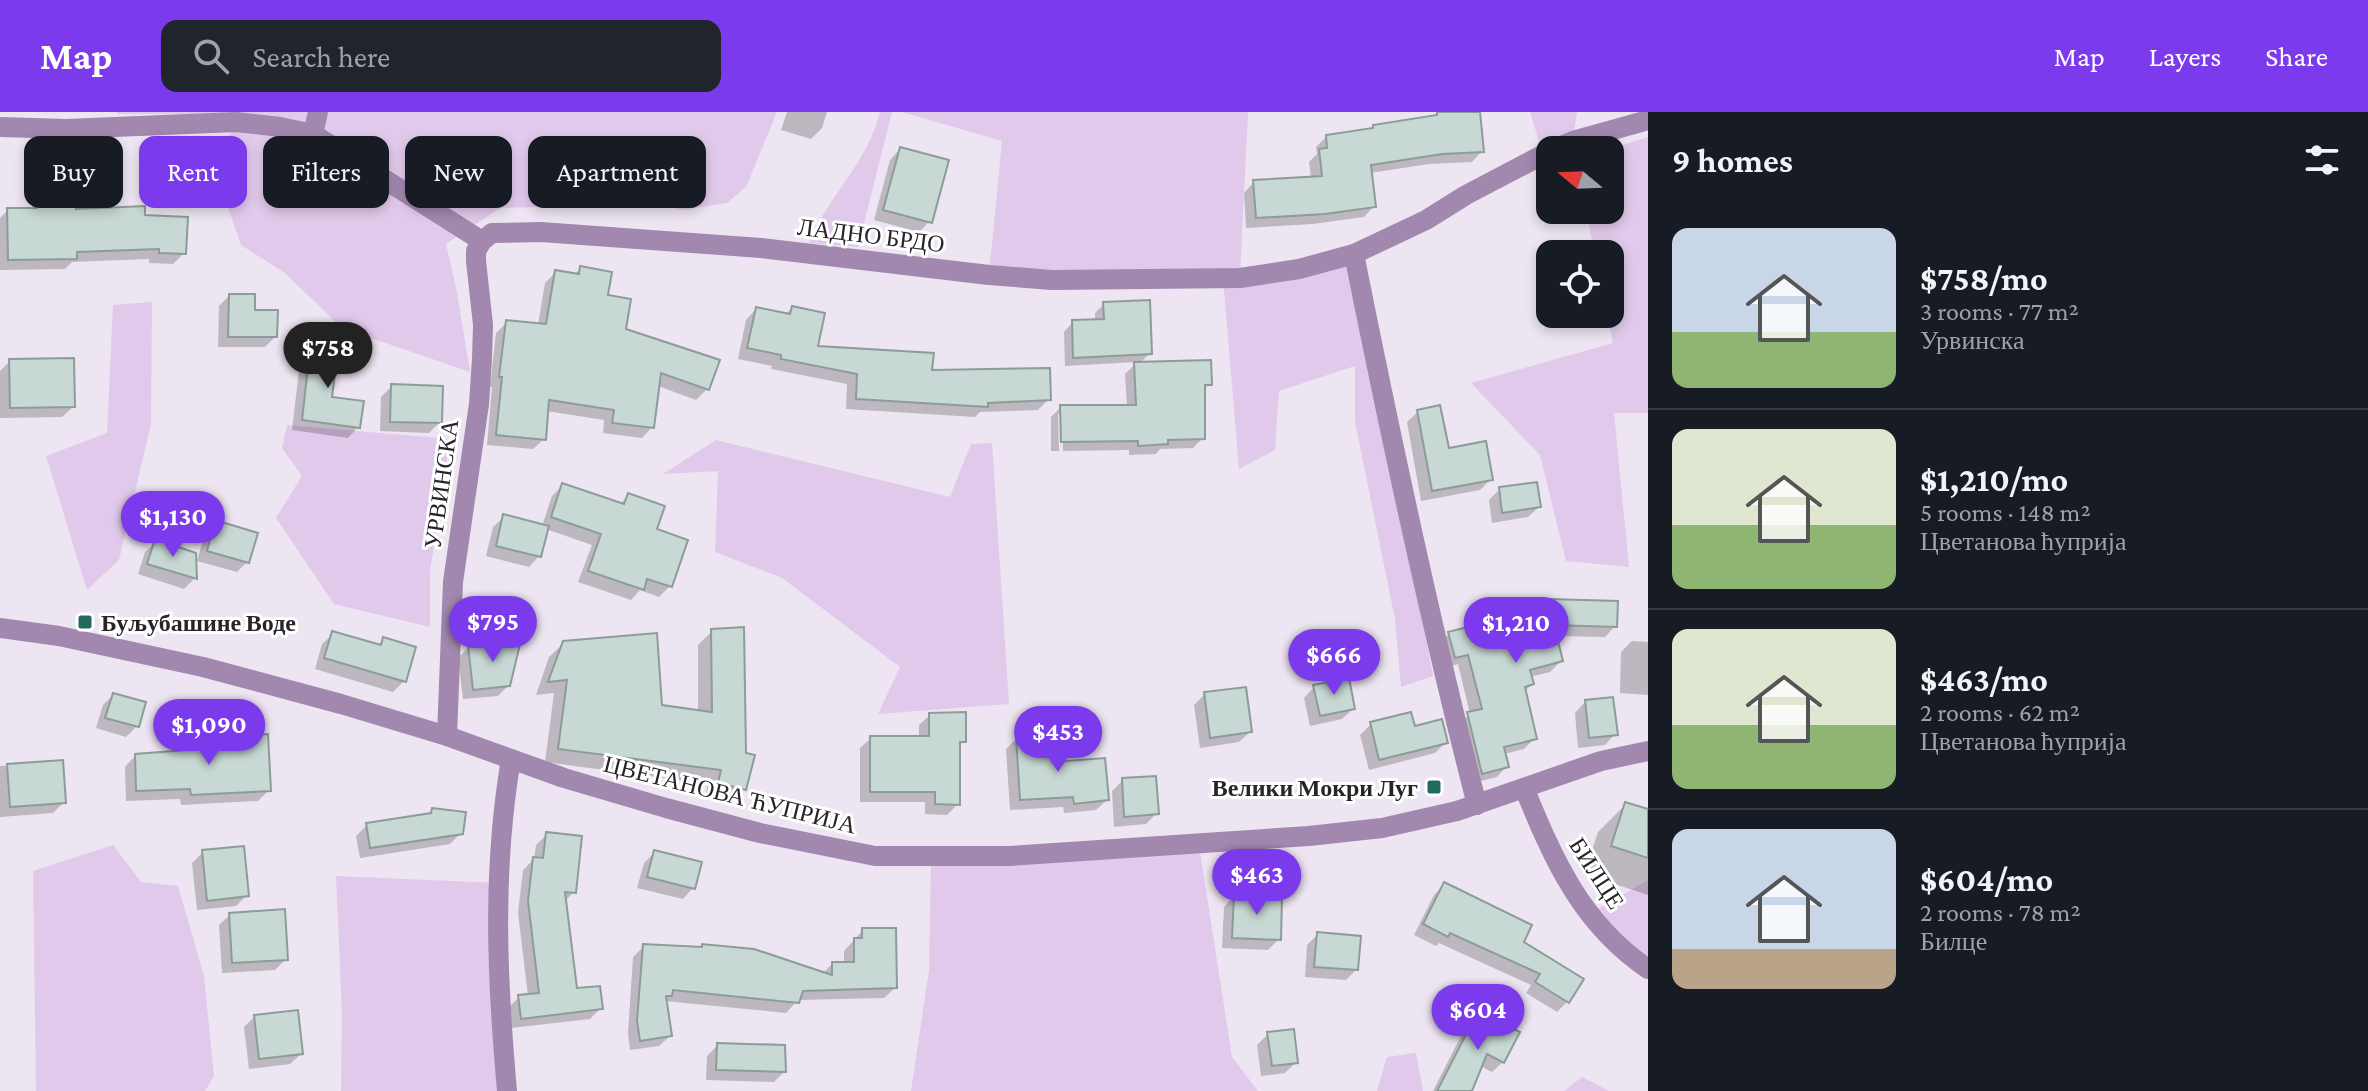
<!DOCTYPE html>
<html lang="en">
<head>
<meta charset="utf-8">
<style>
  body { margin:0; font-family:"Crimson Pro",serif; background:#20242c; color:#f1f3f6; height:100vh; display:flex; flex-direction:column; font-size:30px; white-space:nowrap }
  * { box-sizing:border-box; margin:0 }
  p { font-size:26px; color:#9ea1a6 }
  .icon { flex:none; width:44px; height:44px; fill:none; stroke:currentColor; stroke-width:2; stroke-linecap:round; stroke-linejoin:round }
  .map { position:relative; flex:1; overflow:hidden }
  .sheet { display:flex; flex-direction:column; background:#171b24; width:720px }
  .sheet>* { flex:none }
  .guide { position:absolute; left:24px; top:24px; width:760px; height:72px; display:flex; gap:16px }
  .needle { width:52px; rotate:289deg }
  .buttons { position:absolute; left:1536px; top:24px; display:grid; gap:16px }
  .buttons a { display:grid; place-items:center; width:88px; height:88px; border-radius:16px; background:#171b24; box-shadow:0 4px 12px #0003; font-size:40px }
  .price { position:absolute; translate:-50% -68px; padding:0 18px; border-radius:28px; background:#7c3aed; color:#fff; font-size:26px; line-height:52px; filter:drop-shadow(0 2px 4px #0008) }
  .price::after { content:''; position:absolute; left:50%; top:48px; width:24px; height:18px; margin-left:-12px; background:inherit; clip-path:polygon(0 0,100% 0,50% 100%) }
  .price.active { background:#222; color:#fff }
  ul { padding:0; list-style:none }
  li { display:flex; align-items:center; gap:24px; height:200px; padding:0 24px }
  li+li { border-top:2px solid #363941 }
  li span { display:grid; place-items:center; flex:none; width:224px; height:160px; border-radius:16px; color:#555 }
  li>.icon { margin-inline-start:auto }
  span .icon { width:96px; height:96px; fill:#fffc; stroke-width:1 }
  li b { font-size:34px }
  h2 { display:flex; justify-content:space-between; align-items:center; height:96px; padding:0 24px; font-size:34px }
  .tag { padding:0 28px; border-radius:16px; background:#171b24; box-shadow:0 4px 12px #0003; font-size:28px; line-height:72px }
  .tag.active { background:#7c3aed; color:#fff }
  header { display:flex; align-items:center; gap:48px; box-sizing:border-box; height:112px; padding:0 40px; background:#7c3aed; color:#fff }
  header strong { font-size:38px }
  nav { display:flex; gap:44px; margin-inline-start:auto; font-size:28px }
  .search { width:560px; height:72px; background:#20242c; display:flex; align-items:center; gap:20px; box-sizing:border-box; padding:0 28px; border-radius:16px; color:#9ea1a6; font-size:30px }
  main { display:flex; flex:1; min-height:0 }
  .map>svg:first-child { display:block }
  .green { fill:#e1c9eb }
  .shadow { fill:#0003 }
  .building { fill:#c8d8d4; stroke:#8c9c98; stroke-width:2 }
  .lines { fill:none; stroke-linecap:round; stroke-linejoin:round }
  .minor { stroke:#a287ae; stroke-width:20 }
  .tertiary { stroke:#a287ae; stroke-width:20 }
  .poi-dot { fill:#23695c; stroke:#fff; stroke-width:3 }
  .labels { text-anchor:middle; dominant-baseline:central; stroke-width:6; stroke-linejoin:round; paint-order:stroke }
  .street-label { font-size:24px; fill:#282529; stroke:#fff }
  .poi-label { font-size:24px; font-weight:bold; fill:#282529; stroke:#fff; text-anchor:start }
</style>
</head>
<body>
<header>
<strong>Map</strong>
<div class="search"><svg class="icon" aria-label="search" viewBox="0 0 24 24"><circle cx="10" cy="10" r="6"/><path d="M15 15l6 6"/></svg>Search here</div>
<nav><a>Map</a><a>Layers</a><a>Share</a></nav>
</header>
<main>
<div class="map">
<svg width="1648" height="979" viewBox="0 0 1648 979">
  <rect width="100%" height="100%" fill="#ede5f1"/>
  <!-- green -->
  <g class="green">
    <polygon points="117,0 777,0 746,75 727,91 682,98 638,87 568,94 500,96 446,132 457,181 470,260 342,216 285,161 241,133 216,61 237,2 117,2"/>
    <path d="M 880,0 L 892,0 L 858,135 L 809,131 C 827,85 869,49 880,0 Z"/>
    <polygon points="902,0 1248,0 1240,163 1354,142 1433,564 1401,575 1395,507 1355,310 1355,254 1279,279 1275,338 1239,357 1223,166 989,163 1002,29"/>
    <polygon points="1530,0 1577,0 1573,29 1543,42"/>
    <polygon points="1648,25 1648,301 1614,301 1629,455 1566,449 1540,343 1471,271 1613,231 1607,202 1610,202 1610,142 1595,142 1586,98 1610,98 1610,38 1607,38"/>
    <polygon points="152,190 151,312 119,448 87,478 46,344 107,321 113,193"/>
    <polygon points="287,313 450,327 430,460 430,515 334,492 276,406 302,364 282,336"/>
    <polygon points="716,328 950,385 971,332 992,331 1009,592 878,602 900,555 782,466 715,440 718,359 663,362"/>
    <polygon points="113,733 141,770 178,774 204,864 214,964 205,979 36,979 33,759"/>
    <polygon points="1199,733 1232,945 1258,979 911,979 929,858 931,746"/>
    <polygon points="336,764 498,771 507,979 341,979 342,901"/>
    <polygon points="1648,768 1648,857 1589,802"/>
    <polygon points="1416,941 1423,979 1377,979 1387,945"/>
    <polygon points="1582,965 1609,979 1564,979"/>
  </g>
  <!-- shadow -->
  <g class="shadow">
    <polygon points="787,0 827,0 822,16 811,27 781,18"/>
    <polygon points="1478,0 1482,39 1472,50 1429,52 1370,61 1374,94 1364,105 1313,112 1246,116 1244,81 1254,70 1311,66 1309,50 1317,42 1316,35 1327,24 1370,19 1374,15 1433,5 1438,1"/>
    <polygon points="900,37 930,109 919,120 874,108 890,48"/>
    <polygon points="37,89 74,99 143,105 184,141 173,152 149,151 149,147 72,150 65,157 0,158 0,106 8,98 29,98"/>
    <polygon points="581,156 606,185 624,218 707,277 696,288 658,274 652,315 642,326 603,321 604,308 546,299 544,327 533,337 487,333 492,275 490,275 496,221 507,210 538,213 545,171 556,160 574,163"/>
    <polygon points="229,184 275,225 265,235 218,235 219,194"/>
    <polygon points="1104,192 1150,241 1139,252 1210,272 1203,278 1203,326 1193,336 1160,337 1156,342 1129,343 1129,338 1063,339 1062,302 1058,302 1059,339 1051,339 1051,305 1061,295 1127,295 1125,262 1137,250 1065,254 1064,220 1073,210 1095,209 1095,201"/>
    <polygon points="792,196 816,236 1049,287 1038,298 980,300 975,305 846,297 847,272 771,257 772,254 738,247 746,208 756,197 785,203"/>
    <polygon points="312,231 330,287 358,315 348,326 292,318 301,242"/>
    <polygon points="10,249 73,295 62,305 0,306 0,259"/>
    <polygon points="392,274 440,310 429,321 380,319 381,285"/>
    <polygon points="1418,300 1447,339 1491,367 1480,378 1421,389 1407,310"/>
    <polygon points="563,373 619,393 629,383 654,418 670,474 659,485 640,478 631,488 578,470 592,433 546,417 539,444 529,455 486,444 493,415 504,405 542,414 552,384"/>
    <polygon points="1500,377 1539,395 1528,405 1492,411 1489,388"/>
    <polygon points="216,411 247,450 237,460 197,449 205,421"/>
    <polygon points="156,430 195,466 184,477 138,462 145,440"/>
    <polygon points="1477,496 1615,514 1605,525 1554,524 1561,549 1550,560 1530,565 1532,572 1524,580 1535,626 1524,637 1504,642 1507,654 1497,665 1472,671 1458,613 1470,602 1458,552 1444,556 1438,533 1449,522 1469,517 1466,507"/>
    <polygon points="712,519 745,677 731,691 705,685 708,672 545,650 554,581 536,583 549,545 564,531 660,595 698,600 698,533"/>
    <polygon points="333,522 377,534 384,527 404,569 393,580 315,557 322,532"/>
    <polygon points="1632,529 1648,530 1648,583 1620,581 1621,540"/>
    <polygon points="469,535 509,573 498,584 463,587 458,546"/>
    <polygon points="1314,575 1353,597 1342,607 1310,614 1304,586"/>
    <polygon points="1205,582 1250,620 1239,630 1200,636 1194,593"/>
    <polygon points="113,583 137,614 126,625 96,616 103,593"/>
    <polygon points="1585,590 1615,622 1605,633 1578,636 1575,601"/>
    <polygon points="930,603 964,629 958,635 958,692 947,703 925,702 925,690 860,690 860,636 871,626 919,626 919,613"/>
    <polygon points="1371,612 1413,616 1446,630 1435,641 1369,658 1360,623"/>
    <polygon points="266,624 269,678 258,689 181,693 180,687 126,689 125,655 135,644 182,641 193,627"/>
    <polygon points="1017,626 1050,652 1107,688 1096,698 1064,701 1063,695 1010,698 1006,637"/>
    <polygon points="61,650 64,690 53,701 0,705 0,654"/>
    <polygon points="1123,668 1157,701 1146,712 1114,715 1112,679"/>
    <polygon points="1626,692 1645,698 1648,695 1648,783 1584,762 1598,720"/>
    <polygon points="432,698 461,721 450,732 360,746 356,724 367,713 426,704"/>
    <polygon points="547,722 574,780 564,790 575,878 601,896 590,907 511,916 508,896 519,885 528,884 518,801 523,758 534,747 536,733"/>
    <polygon points="203,740 247,783 236,794 197,798 192,751"/>
    <polygon points="655,740 693,776 683,787 637,776 644,751"/>
    <polygon points="1445,772 1521,831 1568,889 1557,900 1526,881 1531,873 1439,831 1436,834 1414,823 1434,783"/>
    <polygon points="1234,784 1279,827 1268,838 1222,836 1224,795"/>
    <polygon points="230,803 286,847 275,858 222,861 219,813"/>
    <polygon points="863,818 895,876 884,886 798,888 786,901 665,889 670,924 659,934 630,938 628,921 633,845 644,834 822,862 832,852 844,852 844,839"/>
    <polygon points="1318,822 1356,858 1346,868 1305,865 1307,833"/>
    <polygon points="1478,901 1503,950 1492,960 1480,954 1470,979 1433,979 1467,912"/>
    <polygon points="255,904 301,942 290,952 249,957 244,915"/>
    <polygon points="1268,922 1296,950 1285,961 1261,964 1257,933"/>
    <polygon points="718,933 784,960 774,970 706,968 707,944"/>
  </g>
  <!-- building -->
  <g class="building">
    <polygon points="1437,0 1480,0 1484,40 1442,42 1371,53 1376,95 1325,102 1256,106 1253,68 1322,64 1319,37 1327,36 1326,23 1373,16 1373,13 1437,3"/>
    <polygon points="900,35 949,48 932,111 883,98"/>
    <polygon points="36,87 76,87 76,97 145,94 145,103 188,105 186,142 159,141 159,137 77,140 77,147 8,148 7,96 37,96"/>
    <polygon points="580,154 612,160 608,183 631,187 626,217 720,248 709,278 661,261 654,316 612,311 614,298 549,288 546,328 496,323 502,265 499,265 506,208 546,212 555,158 579,162"/>
    <polygon points="229,182 255,182 255,198 278,198 277,225 228,225"/>
    <polygon points="1150,188 1152,242 1073,246 1072,208 1104,207 1103,190"/>
    <polygon points="792,194 825,201 818,234 934,241 932,258 1050,256 1051,288 988,291 988,295 856,287 857,262 781,247 781,243 747,236 756,195 790,202"/>
    <polygon points="311,229 339,232 332,285 364,289 360,316 302,308"/>
    <polygon points="74,246 75,295 10,296 9,247"/>
    <polygon points="1211,248 1212,273 1205,273 1205,327 1168,328 1168,332 1138,334 1138,329 1061,330 1060,293 1136,293 1134,250"/>
    <polygon points="391,272 443,274 442,311 390,310"/>
    <polygon points="1440,293 1449,336 1486,329 1493,368 1432,379 1417,298"/>
    <polygon points="1537,370 1541,395 1502,401 1499,375"/>
    <polygon points="562,371 624,392 628,381 665,394 657,417 688,428 672,475 647,467 644,478 588,459 601,422 551,405"/>
    <polygon points="503,402 549,414 541,445 496,434"/>
    <polygon points="215,408 258,421 249,451 207,439"/>
    <polygon points="155,427 196,441 197,467 147,452"/>
    <polygon points="1506,487 1509,498 1548,487 1618,489 1617,515 1554,513 1563,549 1530,558 1534,572 1525,575 1537,627 1504,635 1509,655 1482,662 1467,600 1482,597 1468,543 1455,546 1448,520 1480,512 1476,494"/>
    <polygon points="744,515 746,641 755,643 746,678 718,671 721,658 558,637 567,568 548,570 563,529 657,521 662,593 712,600 711,517"/>
    <polygon points="332,519 381,533 383,525 416,535 406,570 324,546"/>
    <polygon points="521,528 510,574 473,578 468,533"/>
    <polygon points="1349,566 1355,597 1320,604 1313,573"/>
    <polygon points="1246,575 1252,620 1210,626 1204,580"/>
    <polygon points="113,581 146,590 139,615 105,606"/>
    <polygon points="1613,585 1618,623 1589,626 1585,588"/>
    <polygon points="966,600 966,630 960,630 960,693 935,692 935,680 870,680 870,624 929,624 929,601"/>
    <polygon points="1411,600 1415,614 1442,607 1448,631 1379,648 1370,610"/>
    <polygon points="268,622 271,679 191,683 190,677 136,679 135,642 214,636 192,630 192,625"/>
    <polygon points="1051,622 1052,650 1105,646 1109,688 1074,692 1073,685 1020,688 1016,624"/>
    <polygon points="63,648 66,691 10,695 7,652"/>
    <polygon points="1156,664 1159,702 1124,705 1122,666"/>
    <polygon points="1625,690 1648,697 1648,746 1611,734"/>
    <polygon points="432,696 466,700 463,722 370,736 366,711 431,701"/>
    <polygon points="546,720 582,724 576,781 565,780 577,876 600,874 603,897 521,907 518,883 539,881 528,789 533,745 543,746"/>
    <polygon points="244,734 249,784 207,789 202,738"/>
    <polygon points="654,738 702,750 695,777 647,765"/>
    <polygon points="1444,770 1532,813 1524,830 1584,867 1569,891 1535,870 1540,862 1450,821 1448,825 1423,812"/>
    <polygon points="1234,782 1282,784 1281,828 1232,826"/>
    <polygon points="285,797 288,848 232,851 229,801"/>
    <polygon points="862,816 896,816 897,876 803,879 799,891 673,878 672,884 666,884 672,924 640,929 637,909 643,832 702,835 702,832 754,837 832,863 832,850 854,850 854,826 862,826"/>
    <polygon points="1317,820 1361,824 1358,858 1314,855"/>
    <polygon points="298,898 303,942 259,947 254,903"/>
    <polygon points="1478,899 1520,920 1504,951 1487,942 1472,979 1437,979"/>
    <polygon points="1294,917 1298,951 1272,954 1267,920"/>
    <polygon points="717,931 785,933 786,960 716,958"/>
  </g>
  <g class="lines">
    <!-- minor -->
    <g class="minor">
      <polyline points="0,15 66,17 236,10 280,15 313,22 482,129 492,121 541,120 761,136 989,163 1052,168 1240,166 1299,157 1354,142 1426,108 1466,83 1550,39"/>
      <polyline points="313,22 318,0"/>
      <polyline points="1552,38 1573,29 1648,8"/>
      <path d="M 1354,142 C 1391,327 1430,511 1477,693"/>
      <polyline points="447,624 453,470 479,292 482,247 483,213 476,149 476,139 482,129"/>
      <path d="M 1525,678 C 1554,749 1582,812 1648,857"/>
      <path d="M 507,979 C 497,867 492,759 511,647"/>
    </g>
    <!-- tertiary -->
    <polyline class="tertiary" points="0,516 59,524 203,555 341,592 447,624 564,666 666,696 760,721 875,744 1009,744 1309,724 1382,716 1457,699 1601,649 1648,639"/>
  </g>
  <!-- markers -->
  <g class="poi-dot">
    <rect x="77" y="502" width="16" height="16" rx="4"/>
    <rect x="1426" y="667" width="16" height="16" rx="4"/>
  </g>
  <g class="labels">
    <!-- street labels -->
    <g class="street-label">
      <text transform="translate(871 123) rotate(7)">ЛАДНО БРДО</text>
      <text transform="translate(441 372) rotate(-82)">УРВИНСКА</text>
      <text transform="translate(730 682) rotate(14)">ЦВЕТАНОВА ЋУПРИЈА</text>
      <text transform="translate(1597 761) rotate(57)">БИЛЦЕ</text>
    </g>
    <!-- poi labels -->
    <g class="poi-label">
      <text x="101" y="510">Буљубашине Воде</text>
      <text x="1418" y="675" text-anchor="end">Велики Мокри Луг</text>
    </g>
  </g>
</svg>
<div class="buttons">
<a><svg class="needle" viewBox="-14 -14 28 28"><path d="M0-13l5 13h-10z" fill="#e53935"/><path d="M0 13l5-13h-10z" fill="#9ea1a6"/></svg></a>
<a><svg class="icon" aria-label="locate" viewBox="0 0 24 24"><circle cx="12" cy="12" r="6"/><path d="M12 2v4M12 18v4M2 12h4M18 12h4"/></svg></a>
</div>
<b class="price active" style="left:328px;top:278px">$758</b>
<b class="price" style="left:173px;top:447px">$1,130</b>
<b class="price" style="left:493px;top:552px">$795</b>
<b class="price" style="left:1516px;top:553px">$1,210</b>
<b class="price" style="left:1334px;top:585px">$666</b>
<b class="price" style="left:209px;top:655px">$1,090</b>
<b class="price" style="left:1058px;top:662px">$453</b>
<b class="price" style="left:1257px;top:805px">$463</b>
<b class="price" style="left:1478px;top:940px">$604</b>
<div class="guide">
<a class="tag">Buy</a>
<a class="tag active">Rent</a>
<a class="tag">Filters</a>
<a class="tag">New</a>
<a class="tag">Apartment</a>
</div>
</div>
<section class="sheet">
<h2>9 homes<svg class="icon" aria-label="filters" viewBox="0 0 24 24"><path d="M4 7h16M4 17h16"/><circle cx="9" cy="7" r="2"/><circle cx="15" cy="17" r="2"/></svg></h2>
<ul>
<li><span style="background:linear-gradient(#c9d6e8 65%,#8fb573 0)"><svg class="icon" aria-label="home" viewBox="0 0 24 24"><path d="M3 11l9-7 9 7M6 9v11h12V9"/></svg></span><div><b>$758/mo</b><p>3 rooms · 77 m²</p><p>Урвинска</p></div></li>
<li><span style="background:linear-gradient(#dfe7d0 60%,#8fb573 0)"><svg class="icon" aria-label="home" viewBox="0 0 24 24"><path d="M3 11l9-7 9 7M6 9v11h12V9"/></svg></span><div><b>$1,210/mo</b><p>5 rooms · 148 m²</p><p>Цветанова ћуприја</p></div></li>
<li><span style="background:linear-gradient(#dfe7d0 60%,#8fb573 0)"><svg class="icon" aria-label="home" viewBox="0 0 24 24"><path d="M3 11l9-7 9 7M6 9v11h12V9"/></svg></span><div><b>$463/mo</b><p>2 rooms · 62 m²</p><p>Цветанова ћуприја</p></div></li>
<li><span style="background:linear-gradient(#c9d6e8 75%,#b9a48a 0)"><svg class="icon" aria-label="home" viewBox="0 0 24 24"><path d="M3 11l9-7 9 7M6 9v11h12V9"/></svg></span><div><b>$604/mo</b><p>2 rooms · 78 m²</p><p>Билце</p></div></li>
</ul>
</section>
</main>
</body>
</html>
